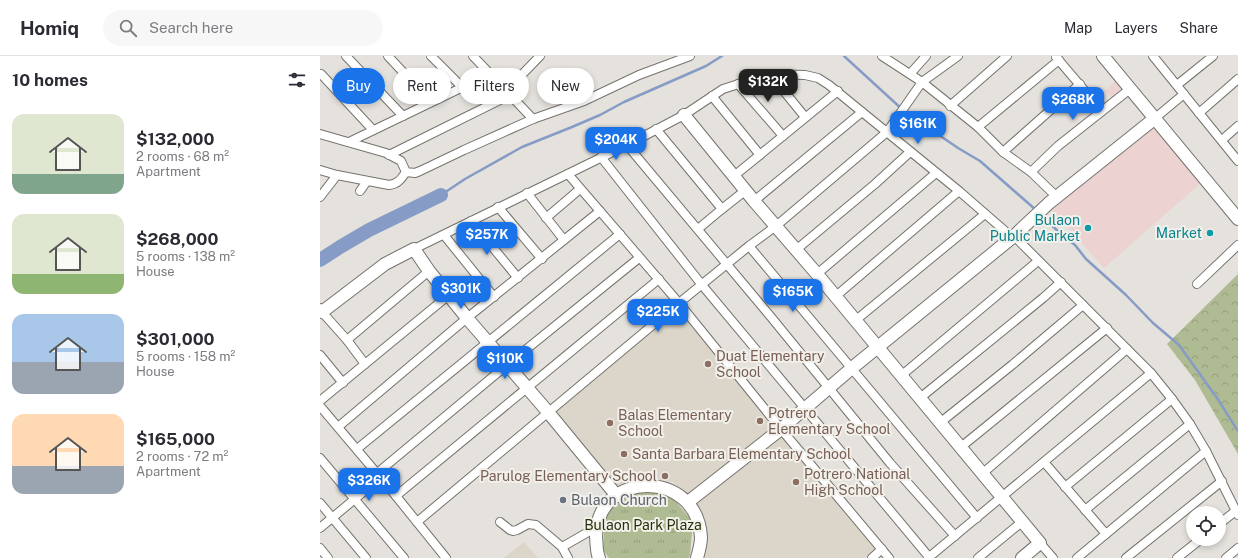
<!DOCTYPE html>
<html lang="en">
<head>
<meta charset="utf-8">
<style>
  body { margin:0; font-family:"Public Sans",sans-serif; background:#f7f7f7; color:#2b2b33; height:100vh; display:flex; flex-direction:column; font-size:15px; white-space:nowrap }
  * { box-sizing:border-box; margin:0 }
  p { font-size:13px; color:#7c7c81 }
  .icon { flex:none; width:22px; height:22px; fill:none; stroke:currentColor; stroke-width:2; stroke-linecap:round; stroke-linejoin:round }
  .map { position:relative; flex:1; overflow:hidden }
  .sheet { display:flex; flex-direction:column; background:#fff; width:320px }
  .sheet>* { flex:none }
  .guide { position:absolute; left:12px; top:12px; width:380px; height:36px; display:flex; gap:8px }
  .controls { position:absolute; left:866px; top:450px; display:grid; gap:8px }
  .controls a { display:grid; place-items:center; width:40px; height:40px; border-radius:50%; background:#fff; box-shadow:0 2px 6px #0003; font-size:20px }
  .price { position:absolute; translate:-50% -34px; padding:0 9px; border-radius:8px; background:#1a73e8; color:#fff; font-size:13px; line-height:26px; filter:drop-shadow(0 1px 2px #0008) }
  .price::after { content:''; position:absolute; left:50%; top:24px; width:12px; height:9px; margin-left:-6px; background:inherit; clip-path:polygon(0 0,100% 0,50% 100%) }
  .price.active { background:#222; color:#fff }
  ul { padding:0; list-style:none }
  li { display:flex; align-items:center; gap:12px; height:100px; padding:0 12px }
  li span { display:grid; place-items:center; flex:none; width:112px; height:80px; border-radius:12px; color:#555 }
  li>.icon { margin-inline-start:auto }
  span .icon { width:48px; height:48px; fill:#fffc; stroke-width:1 }
  li b { font-size:17px }
  h2 { display:flex; justify-content:space-between; align-items:center; height:48px; padding:0 12px; font-size:17px }
  .pill { padding:0 14px; border-radius:18px; background:#fff; box-shadow:0 2px 6px #0003; font-size:14px; line-height:36px }
  .pill.active { background:#1a73e8; color:#fff }
  header { display:flex; align-items:center; gap:24px; box-sizing:border-box; height:56px; padding:0 20px; background:#fff; border-bottom:1px solid #e1e1e2 }
  header strong { font-size:19px }
  nav { display:flex; gap:22px; margin-inline-start:auto; font-size:14px }
  .search { width:280px; height:36px; background:#f7f7f7; display:flex; align-items:center; gap:10px; box-sizing:border-box; padding:0 14px; border-radius:22px; color:#7c7c81; font-size:15px }
  main { display:flex; flex:1; min-height:0 }
  .map>svg:first-child { display:block }
  .commercial { fill:#ecd2d0 }
  .built { fill:#dcd6ca }
  .forest { fill:url(#forest-crowns) }
  .park { fill:url(#park-tufts) }
  .lines { fill:none; stroke-linecap:round; stroke-linejoin:round }
  .stream { stroke:#869bc5; stroke-width:2.5 }
  .river { stroke:#869bc5; stroke-width:14 }
  .street-casing { stroke:#75736e; stroke-width:10 }
  .secondary-casing { stroke:#75736e; stroke-width:14 }
  .street { stroke:#fff; stroke-width:8 }
  .secondary { stroke:#fff; stroke-width:12 }
  .culture-dot { fill:#0f9aa8; stroke:#f2f0ea; stroke-width:1.5 }
  .education-dot { fill:#8d6e63; stroke:#f2f0ea; stroke-width:1.5 }
  .worship-dot { fill:#6b7280; stroke:#f2f0ea; stroke-width:1.5 }
  .labels { text-anchor:middle; dominant-baseline:central; stroke-width:4; stroke-linejoin:round; paint-order:stroke }
  .culture-label { font-size:14px; fill:#0d838f; stroke:#f2f0ea; text-anchor:end }
  .education-label { font-size:14px; fill:#785e54; stroke:#f2f0ea; text-anchor:start }
  .worship-label { font-size:14px; fill:#5b616d; stroke:#f2f0ea; text-anchor:start }
  .park-label { font-size:14px; fill:#27300a; stroke:#f2f0ea }
</style>
</head>
<body>
<header>
<strong>Homiq</strong>
<div class="search"><svg class="icon" aria-label="search" viewBox="0 0 24 24"><circle cx="10" cy="10" r="6"/><path d="M15 15l6 6"/></svg>Search here</div>
<nav><a>Map</a><a>Layers</a><a>Share</a></nav>
</header>
<main>
<section class="sheet">
<h2>10 homes<svg class="icon" aria-label="filters" viewBox="0 0 24 24"><path d="M4 7h16M4 17h16"/><circle cx="9" cy="7" r="2"/><circle cx="15" cy="17" r="2"/></svg></h2>
<ul>
<li><span style="background:linear-gradient(#dfe7d0 75%,#7fa58c 0)"><svg class="icon" aria-label="home" viewBox="0 0 24 24"><path d="M3 11l9-7 9 7M6 9v11h12V9"/></svg></span><div><b>$132,000</b><p>2 rooms · 68 m²</p><p>Apartment</p></div></li>
<li><span style="background:linear-gradient(#dfe7d0 75%,#8fb573 0)"><svg class="icon" aria-label="home" viewBox="0 0 24 24"><path d="M3 11l9-7 9 7M6 9v11h12V9"/></svg></span><div><b>$268,000</b><p>5 rooms · 138 m²</p><p>House</p></div></li>
<li><span style="background:linear-gradient(#a9c7e8 60%,#9aa5b1 0)"><svg class="icon" aria-label="home" viewBox="0 0 24 24"><path d="M3 11l9-7 9 7M6 9v11h12V9"/></svg></span><div><b>$301,000</b><p>5 rooms · 158 m²</p><p>House</p></div></li>
<li><span style="background:linear-gradient(#ffd9b3 65%,#9aa5b1 0)"><svg class="icon" aria-label="home" viewBox="0 0 24 24"><path d="M3 11l9-7 9 7M6 9v11h12V9"/></svg></span><div><b>$165,000</b><p>2 rooms · 72 m²</p><p>Apartment</p></div></li>
</ul>
</section>
<div class="map">
<svg width="918" height="502" viewBox="0 0 918 502">
  <defs>
    <pattern id="forest-crowns" width="20" height="18" patternUnits="userSpaceOnUse"><rect width="20" height="18" fill="#afbb92"/><path d="M2 6a3 3 0 1 1 6 0M12 15a3 3 0 1 1 6 0" fill="none" stroke="#96a07d"/></pattern>
    <pattern id="park-tufts" width="24" height="20" patternUnits="userSpaceOnUse"><rect width="24" height="20" fill="#afbb92"/><path d="M3 7l-1-3M5 7V3M7 7l1-3M15 17l-1-3M17 17v-4M19 17l1-3" fill="none" stroke="#96a07d"/></pattern>
  </defs>
  <rect width="100%" height="100%" fill="#e5e2dd"/>
  <!-- commercial -->
  <g class="commercial">
    <polygon points="796,24 803,31 792,42 785,35"/>
    <polygon points="830,68 882,126 784,212 732,154"/>
  </g>
  <!-- built -->
  <g class="built">
    <polygon points="357,251 456,370 369,442 353,426 310,423 295,435 234,357"/>
    <polygon points="460,377 557,492 545,502 380,502 383,494 385,462 376,447"/>
    <polygon points="204,486 218,502 184,502"/>
  </g>
  <!-- forest -->
  <polygon class="forest" points="918,218 918,398 875,324 847,288"/>
  <!-- park -->
  <polygon class="park" points="313,434 349,437 373,466 370,499 369,502 289,502 283,494 285,458"/>
  <g class="lines">
    <!-- stream -->
    <g class="stream">
      <polyline points="524,0 584,55 638,92 660,105 716,154"/>
      <polyline points="121,139 145,123 202,91 252,71 280,59 304,46 386,10 402,0"/>
      <polyline points="721,159 743,180 755,189 766,203 806,239 833,267 859,289 897,342 918,375"/>
    </g>
    <!-- river -->
    <polyline class="river" points="0,204 20,191 49,174 121,139"/>
    <!-- street casing -->
    <g class="street-casing">
      <g id="street">
        <polyline points="26,0 83,60"/>
        <polyline points="68,0 111,46"/>
        <polyline points="111,0 142,31"/>
        <polyline points="153,0 213,63"/>
        <polyline points="562,0 602,26 658,71 683,96 711,116 737,141"/>
        <polyline points="833,0 918,105"/>
        <polyline points="736,1 782,55"/>
        <polyline points="1,18 53,74"/>
        <polyline points="450,18 485,61"/>
        <polyline points="590,18 606,0"/>
        <polyline points="418,28 463,80"/>
        <polyline points="857,29 893,0"/>
        <polyline points="186,35 220,0"/>
        <polyline points="392,40 440,99"/>
        <polyline points="630,50 687,0"/>
        <polyline points="879,57 918,23"/>
        <polyline points="834,63 864,38"/>
        <polyline points="658,71 739,4"/>
        <polyline points="336,73 402,153 426,134"/>
        <polyline points="0,78 66,97 81,105 86,116 95,117 100,115 144,94 213,63 264,45 319,19 370,0"/>
        <polyline points="902,84 918,70"/>
        <polyline points="29,86 170,18"/>
        <polyline points="307,89 451,261 570,407 635,480"/>
        <polyline points="683,96 760,28"/>
        <polyline points="69,99 190,39"/>
        <polyline points="281,101 382,229 609,501"/>
        <path d="M 0,114 L 17,119 L 69,129 C 78,128 81,123 86,116"/>
        <polyline points="711,116 738,90 810,33"/>
        <polyline points="248,118 359,247 461,373 569,502"/>
        <polyline points="414,120 518,35"/>
        <polyline points="40,135 47,125"/>
        <polyline points="207,137 244,184"/>
        <polyline points="0,141 17,119"/>
        <polyline points="434,145 542,56"/>
        <polyline points="178,151 222,203"/>
        <polyline points="226,162 260,133"/>
        <polyline points="151,165 198,222"/>
        <polyline points="378,173 402,153"/>
        <polyline points="124,179 174,241"/>
        <polyline points="698,184 831,317 852,343 870,368 886,395 918,459"/>
        <polyline points="429,190 657,462"/>
        <polyline points="94,193 307,89 364,59 403,33 450,18 485,19 498,22 509,29 639,135 685,175"/>
        <polyline points="477,193 555,128 590,96"/>
        <polyline points="497,218 616,117"/>
        <polyline points="877,228 918,189"/>
        <polyline points="516,240 639,135"/>
        <polyline points="0,257 2,256 27,284 45,308"/>
        <polyline points="536,264 665,158"/>
        <polyline points="27,284 109,215"/>
        <polyline points="0,299 23,327"/>
        <polyline points="582,319 718,205"/>
        <polyline points="600,342 723,242 741,226"/>
        <polyline points="0,345 129,239"/>
        <polyline points="0,350 76,440 126,502"/>
        <polyline points="621,366 692,309 763,249"/>
        <polyline points="18,371 147,262 280,155"/>
        <polyline points="641,391 787,272"/>
        <polyline points="37,393 300,178"/>
        <polyline points="0,402 84,502"/>
        <polyline points="724,406 786,478"/>
        <polyline points="663,417 807,293"/>
        <polyline points="56,418 187,309 319,202"/>
        <polyline points="745,431 852,343"/>
        <polyline points="76,440 339,223"/>
        <polyline points="0,447 46,502"/>
        <polyline points="765,454 870,368"/>
        <polyline points="97,466 359,247 429,190 456,170 567,76 602,26 638,0"/>
        <polyline points="180,466 190,474 193,475 197,474 208,468 216,469 242,491 248,502"/>
        <polyline points="899,468 917,454"/>
        <polyline points="0,472 60,422"/>
        <polyline points="720,487 733,502"/>
        <polyline points="242,491 277,471"/>
        <polyline points="0,492 8,502"/>
        <polyline points="552,502 562,493"/>
        <polyline points="608,502 831,317"/>
        <polyline points="658,502 703,465"/>
        <polyline points="757,502 886,395"/>
        <polyline points="806,502 902,425"/>
        <polyline points="857,502 881,483"/>
        <polyline points="906,502 918,492"/>
      </g>
    </g>
    <!-- secondary casing -->
    <g class="secondary-casing">
      <g id="secondary">
        <polyline points="783,0 918,163"/>
        <polyline points="364,59 434,145 497,218 720,487 702,502"/>
        <polyline points="0,254 2,256 65,208 94,193 109,215 147,262 228,356 297,440"/>
        <polyline points="368,446 461,373 532,312 694,180 729,147 834,63"/>
        <path d="M 279,502 C 276,495 277,489 276,481 C 276,414 377,412 381,481 C 381,488 379,495 377,502"/>
      </g>
    </g>
    <!-- street -->
    <use href="#street" class="street"/>
    <!-- secondary -->
    <use href="#secondary" class="secondary"/>
  </g>
  <!-- markers -->
  <g class="culture-dot">
    <circle cx="768" cy="172" r="4"/>
    <circle cx="890" cy="177" r="4"/>
  </g>
  <g class="education-dot">
    <circle cx="388" cy="308" r="4"/>
    <circle cx="440" cy="365" r="4"/>
    <circle cx="290" cy="367" r="4"/>
    <circle cx="304" cy="398" r="4"/>
    <circle cx="345" cy="420" r="4"/>
    <circle cx="476" cy="426" r="4"/>
  </g>
  <circle class="worship-dot" cx="243" cy="444" r="4"/>
  <g class="labels">
    <!-- culture labels -->
    <g class="culture-label">
      <text x="760" y="164">Bulaon<tspan x="760" dy="16">Public Market</tspan></text>
      <text x="882" y="177">Market</text>
    </g>
    <!-- education labels -->
    <g class="education-label">
      <text x="396" y="300">Duat Elementary<tspan x="396" dy="16">School</tspan></text>
      <text x="448" y="357">Potrero<tspan x="448" dy="16">Elementary School</tspan></text>
      <text x="298" y="359">Balas Elementary<tspan x="298" dy="16">School</tspan></text>
      <text x="312" y="398">Santa Barbara Elementary School</text>
      <text x="484" y="418">Potrero National<tspan x="484" dy="16">High School</tspan></text>
      <text x="337" y="420" text-anchor="end">Parulog Elementary School</text>
    </g>
    <!-- worship labels -->
    <g class="worship-label">
      <text x="251" y="444">Bulaon Church</text>
    </g>
    <!-- park labels -->
    <g class="park-label">
      <text x="323" y="469">Bulaon Park Plaza</text>
    </g>
  </g>
</svg>
<div class="controls">
<a><svg class="icon" aria-label="locate" viewBox="0 0 24 24"><circle cx="12" cy="12" r="6"/><path d="M12 2v4M12 18v4M2 12h4M18 12h4"/></svg></a>
</div>
<b class="price active" style="left:448px;top:47px">$132K</b>
<b class="price" style="left:753px;top:65px">$268K</b>
<b class="price" style="left:598px;top:89px">$161K</b>
<b class="price" style="left:296px;top:105px">$204K</b>
<b class="price" style="left:167px;top:200px">$257K</b>
<b class="price" style="left:141px;top:254px">$301K</b>
<b class="price" style="left:473px;top:257px">$165K</b>
<b class="price" style="left:338px;top:277px">$225K</b>
<b class="price" style="left:185px;top:324px">$110K</b>
<b class="price" style="left:49px;top:446px">$326K</b>
<div class="guide">
<a class="pill active">Buy</a>
<a class="pill">Rent</a>
<a class="pill">Filters</a>
<a class="pill">New</a>
</div>
</div>
</main>
</body>
</html>
